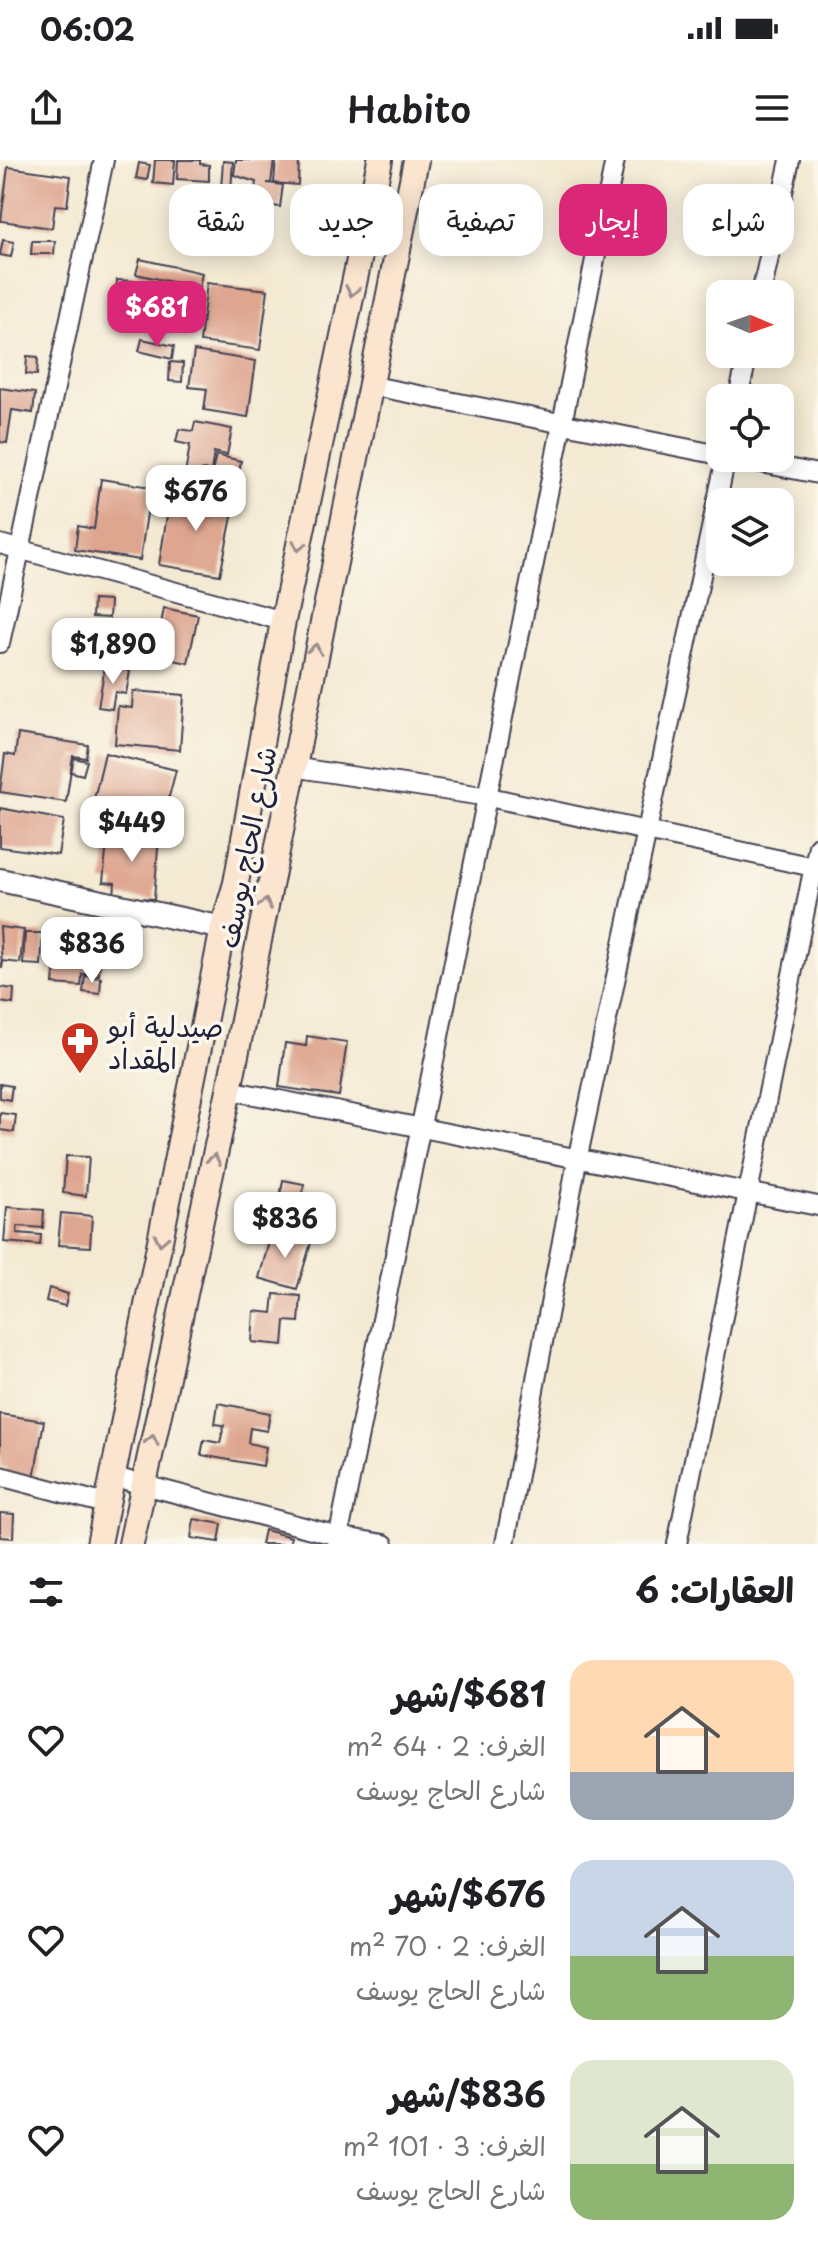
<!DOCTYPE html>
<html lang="ar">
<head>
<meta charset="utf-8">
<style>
  body { margin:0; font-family:"Playpen Sans","Playpen Sans Arabic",sans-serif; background:#f2f2f2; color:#202124; direction:rtl; height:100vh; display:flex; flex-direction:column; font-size:30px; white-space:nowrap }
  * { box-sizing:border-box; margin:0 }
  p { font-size:26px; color:#757577 }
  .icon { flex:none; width:44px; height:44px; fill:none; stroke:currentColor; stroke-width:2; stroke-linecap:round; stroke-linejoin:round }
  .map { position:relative; height:1384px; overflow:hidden; direction:ltr }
  .drawer { display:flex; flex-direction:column; background:#fff; flex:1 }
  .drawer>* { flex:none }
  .hud { position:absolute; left:24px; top:24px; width:770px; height:72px; direction:rtl; display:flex; gap:16px }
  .needle { width:52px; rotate:92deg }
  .controls { position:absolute; left:706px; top:120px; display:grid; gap:16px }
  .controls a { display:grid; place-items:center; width:88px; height:88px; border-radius:16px; background:#fff; box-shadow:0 4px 20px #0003; font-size:40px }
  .price { position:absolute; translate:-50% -68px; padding:0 18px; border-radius:16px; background:#fff; color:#222; font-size:26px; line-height:52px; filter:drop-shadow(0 2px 4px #0008) }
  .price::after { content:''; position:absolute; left:50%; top:48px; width:24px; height:18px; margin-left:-12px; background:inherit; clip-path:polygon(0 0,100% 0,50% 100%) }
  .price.on { background:#db2777; color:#fff }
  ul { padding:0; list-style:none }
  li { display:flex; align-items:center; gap:24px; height:200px; padding:0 24px }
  li span { display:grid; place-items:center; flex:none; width:224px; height:160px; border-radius:24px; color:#555 }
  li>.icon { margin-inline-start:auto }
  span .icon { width:96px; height:96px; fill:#fffc; stroke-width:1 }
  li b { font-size:34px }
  h2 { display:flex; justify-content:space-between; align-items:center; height:96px; padding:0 24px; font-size:34px }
  .tag { padding:0 28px; border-radius:24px; background:#fff; box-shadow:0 4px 20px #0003; font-size:28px; line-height:72px }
  .tag.on { background:#db2777; color:#fff }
  .status { display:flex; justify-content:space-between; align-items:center; height:56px; padding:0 40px; background:#fff; direction:ltr }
  .status svg { height:22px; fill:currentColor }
  header { display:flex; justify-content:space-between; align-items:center; height:104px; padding:0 24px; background:#fff; font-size:36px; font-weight:600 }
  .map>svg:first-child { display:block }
  .building { fill:#dea58f }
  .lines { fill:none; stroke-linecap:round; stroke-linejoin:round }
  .minor-casing { stroke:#424052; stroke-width:22 }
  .tertiary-casing { stroke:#424052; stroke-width:26 }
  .secondary-casing { stroke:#424052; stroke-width:28 }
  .minor { stroke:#fff; stroke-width:18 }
  .tertiary { stroke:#fff; stroke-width:22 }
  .secondary { stroke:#fbe5cf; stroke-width:24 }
  .oneway { stroke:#998d8c }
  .labels { text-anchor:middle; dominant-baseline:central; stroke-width:7; stroke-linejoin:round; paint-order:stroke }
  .street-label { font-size:28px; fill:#22223b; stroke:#fbf7ec }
  .poi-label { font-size:28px; fill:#22223b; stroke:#fbf7ec; text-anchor:start }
</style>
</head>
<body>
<div class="status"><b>06:02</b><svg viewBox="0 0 49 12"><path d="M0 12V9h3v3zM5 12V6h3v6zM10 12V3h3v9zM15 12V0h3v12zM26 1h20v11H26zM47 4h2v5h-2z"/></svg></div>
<header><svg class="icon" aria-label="menu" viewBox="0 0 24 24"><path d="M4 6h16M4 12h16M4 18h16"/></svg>Habito<svg class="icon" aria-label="share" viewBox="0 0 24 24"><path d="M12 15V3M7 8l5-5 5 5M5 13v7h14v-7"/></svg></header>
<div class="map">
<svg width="818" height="1384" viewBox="0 0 818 1384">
  <rect width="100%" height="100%" fill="#fbf7ec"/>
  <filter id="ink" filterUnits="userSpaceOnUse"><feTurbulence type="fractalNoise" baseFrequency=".0125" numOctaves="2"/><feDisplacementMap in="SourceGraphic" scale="16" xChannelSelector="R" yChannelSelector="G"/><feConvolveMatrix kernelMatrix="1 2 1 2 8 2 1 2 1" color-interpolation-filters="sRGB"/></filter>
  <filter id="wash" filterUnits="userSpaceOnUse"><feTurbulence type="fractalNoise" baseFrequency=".006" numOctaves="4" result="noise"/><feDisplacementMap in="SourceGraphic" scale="32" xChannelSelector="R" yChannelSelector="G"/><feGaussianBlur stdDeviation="1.8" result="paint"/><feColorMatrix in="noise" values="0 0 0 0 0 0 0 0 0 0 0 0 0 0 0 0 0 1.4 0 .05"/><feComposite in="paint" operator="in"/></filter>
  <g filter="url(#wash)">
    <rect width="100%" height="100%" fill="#f4ead3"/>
    <g id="blocks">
      <!-- building -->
      <g class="building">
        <polygon points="155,0 175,0 173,25 153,23"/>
        <polygon points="178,0 200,0 200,4 209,5 209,21 177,19"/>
        <polygon points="236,0 274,0 271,23 267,23 283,25 280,47 253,43 256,22 234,15"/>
        <polygon points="276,0 299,0 298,25 274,23"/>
        <polygon points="223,1 233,2 231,30 221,29"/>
        <polygon points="139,3 150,5 147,20 136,18"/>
        <polygon points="8,7 71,16 67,46 55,45 52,68 1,61"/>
        <polygon points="3,80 14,82 11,97 0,95"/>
        <polygon points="32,81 55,81 54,94 31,94"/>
        <polygon points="140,99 202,113 199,128 136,114"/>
        <polygon points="117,120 135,121 133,148 115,146"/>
        <polygon points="149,123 190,131 182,173 141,165"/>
        <polygon points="207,123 268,130 260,190 200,182"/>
        <polygon points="142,179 174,186 172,199 139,191"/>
        <polygon points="194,191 256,201 248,257 204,250 207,229 189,227"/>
        <polygon points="27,196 38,197 37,215 26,214"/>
        <polygon points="170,202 183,203 182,222 169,221"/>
        <polygon points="0,228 35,233 33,253 12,250 7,283 0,282"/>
        <polygon points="195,262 232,269 227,295 214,292 211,311 202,310 200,324 184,320 190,285 176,282 179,269 193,271"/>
        <polygon points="216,295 241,301 235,333 201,326 204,311 212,313"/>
        <polygon points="101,319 151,327 140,400 75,390 78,366 94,369"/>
        <polygon points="171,331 235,342 220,415 159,405"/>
        <polygon points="93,440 110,441 109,458 92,457"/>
        <polygon points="164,448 198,455 188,503 155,496"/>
        <polygon points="105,506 130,511 126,534 115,532 112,549 98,547"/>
        <polygon points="133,531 184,535 180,590 115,584 118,546 132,548"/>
        <polygon points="18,574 88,585 86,598 73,596 66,642 0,632 5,594 15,596"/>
        <polygon points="105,593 176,610 160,671 132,669 133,657 160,659 93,643"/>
        <polygon points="74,598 87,601 83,615 71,612"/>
        <polygon points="0,648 64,660 58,695 0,687"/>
        <polygon points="108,672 159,676 154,739 114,736 115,723 103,722"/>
        <polygon points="0,767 24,770 20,803 3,801 2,809"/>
        <polygon points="25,773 43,773 41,805 23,804"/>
        <polygon points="57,783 101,787 99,815 82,814 81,826 53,824"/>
        <polygon points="85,816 101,818 100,834 83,832"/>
        <polygon points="0,827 14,829 13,844 0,842"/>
        <polygon points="307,876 347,882 339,936 279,927 285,883 306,886"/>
        <polygon points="0,924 12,926 10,940 0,938"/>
        <polygon points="0,953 16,955 14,972 0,970"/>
        <polygon points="66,996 89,997 86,1036 63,1033"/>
        <polygon points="283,1020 304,1024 296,1071 275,1068"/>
        <polygon points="7,1047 44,1050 43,1068 18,1066 17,1073 41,1075 40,1085 4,1082"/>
        <polygon points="61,1053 92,1056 90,1087 58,1085"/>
        <polygon points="272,1071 311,1083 297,1129 259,1118"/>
        <polygon points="49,1128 68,1134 65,1146 46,1141"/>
        <polygon points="274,1134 301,1136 299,1162 285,1161 283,1185 252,1182 254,1151 272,1153"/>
        <polygon points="218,1243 270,1253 267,1271 250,1268 248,1283 266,1287 263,1306 201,1295 204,1280 220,1283 224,1265 215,1264"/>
        <polygon points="0,1254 44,1261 34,1318 6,1313 7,1308 0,1307"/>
        <polygon points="0,1353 14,1354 13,1378 0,1377"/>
        <polygon points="194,1359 222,1364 219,1382 191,1378"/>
        <polygon points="264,1370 291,1377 289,1384 261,1384"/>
      </g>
    </g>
  </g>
  <g filter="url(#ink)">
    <use href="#blocks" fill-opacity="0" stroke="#424052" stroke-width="2"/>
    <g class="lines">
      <!-- minor casing -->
      <g class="minor-casing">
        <g id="minor">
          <polyline points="761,134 790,0"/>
          <polyline points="368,225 720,295"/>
          <polyline points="738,238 748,194"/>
          <polyline points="736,298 818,314"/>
          <polyline points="0,384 283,461"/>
          <polyline points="0,483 104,0"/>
          <polyline points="292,607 489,637 818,708"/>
          <polyline points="229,930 818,1046"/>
          <polyline points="0,1316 106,1344"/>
          <polyline points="114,1317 338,1376 384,1384"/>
          <polyline points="337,1384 615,0"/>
          <polyline points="505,1384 578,996 726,298"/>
          <polyline points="677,1384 818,686"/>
        </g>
      </g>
      <!-- tertiary casing -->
      <g class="tertiary-casing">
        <polyline id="tertiary" points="0,720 223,768"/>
      </g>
      <!-- secondary casing -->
      <g class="secondary-casing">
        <g id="secondary">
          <polyline points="99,1384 223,768 236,723 283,461 380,0"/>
          <polyline points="131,1384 229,930 416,0"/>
        </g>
      </g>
      <!-- minor -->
      <use href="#minor" class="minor"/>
      <!-- tertiary -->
      <use href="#tertiary" class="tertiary"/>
      <!-- secondary -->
      <use href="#secondary" class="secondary"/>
    </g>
    <!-- one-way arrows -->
    <defs><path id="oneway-chevron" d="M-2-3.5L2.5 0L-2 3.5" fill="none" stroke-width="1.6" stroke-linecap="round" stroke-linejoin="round" transform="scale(2)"/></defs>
    <g class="oneway">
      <use href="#oneway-chevron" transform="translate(352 131) rotate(102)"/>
      <use href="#oneway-chevron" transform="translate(299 386) rotate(102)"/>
      <use href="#oneway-chevron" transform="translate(315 489) rotate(-79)"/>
      <use href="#oneway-chevron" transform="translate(265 744) rotate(-79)"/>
      <use href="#oneway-chevron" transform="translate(214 999) rotate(-78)"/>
      <use href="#oneway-chevron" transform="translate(161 1080) rotate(101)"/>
      <use href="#oneway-chevron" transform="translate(152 1280) rotate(-78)"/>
    </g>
  </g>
  <!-- icons -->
  <defs>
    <g id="pharmacy-pin" transform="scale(2)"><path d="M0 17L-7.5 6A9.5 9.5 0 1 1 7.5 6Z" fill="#c8321e" stroke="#fbf7ec"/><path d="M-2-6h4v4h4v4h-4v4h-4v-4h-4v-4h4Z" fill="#fff"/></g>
  </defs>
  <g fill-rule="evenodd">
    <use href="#pharmacy-pin" x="80" y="881"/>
  </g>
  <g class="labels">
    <!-- street labels -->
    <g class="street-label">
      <text transform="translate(246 687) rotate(-79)">شارع الحاج يوسف</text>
    </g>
    <!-- poi labels -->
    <g class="poi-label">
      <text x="108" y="865">صيدلية أبو<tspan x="108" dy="32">المقداد</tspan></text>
    </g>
  </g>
</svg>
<div class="controls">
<a><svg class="needle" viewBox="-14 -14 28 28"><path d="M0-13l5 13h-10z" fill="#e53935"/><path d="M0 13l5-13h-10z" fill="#757577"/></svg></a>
<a><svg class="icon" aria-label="locate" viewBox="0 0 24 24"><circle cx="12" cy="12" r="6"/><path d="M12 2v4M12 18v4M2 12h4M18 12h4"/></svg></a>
<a><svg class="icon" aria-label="layers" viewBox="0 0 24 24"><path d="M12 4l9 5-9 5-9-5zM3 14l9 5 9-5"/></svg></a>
</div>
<b class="price on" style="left:157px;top:189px">$681</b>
<b class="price" style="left:196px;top:373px">$676</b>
<b class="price" style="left:113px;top:526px">$1,890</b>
<b class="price" style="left:132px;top:704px">$449</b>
<b class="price" style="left:92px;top:825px">$836</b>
<b class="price" style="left:285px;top:1100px">$836</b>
<div class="hud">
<a class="tag">شراء</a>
<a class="tag on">إيجار</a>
<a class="tag">تصفية</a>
<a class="tag">جديد</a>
<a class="tag">شقة</a>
</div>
</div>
<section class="drawer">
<h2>العقارات: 6<svg class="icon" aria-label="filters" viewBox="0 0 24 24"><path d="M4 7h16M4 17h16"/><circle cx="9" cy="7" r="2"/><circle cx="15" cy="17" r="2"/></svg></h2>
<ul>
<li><span style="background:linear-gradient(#ffd9b3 70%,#9aa5b1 0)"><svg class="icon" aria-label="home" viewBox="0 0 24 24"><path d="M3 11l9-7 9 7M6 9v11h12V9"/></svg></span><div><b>$681/شهر</b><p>الغرف: 2 · 64 m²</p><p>شارع الحاج يوسف</p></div><svg class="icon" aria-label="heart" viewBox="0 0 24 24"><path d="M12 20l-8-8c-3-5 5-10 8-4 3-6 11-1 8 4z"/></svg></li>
<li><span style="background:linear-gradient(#c9d6e8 60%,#8fb573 0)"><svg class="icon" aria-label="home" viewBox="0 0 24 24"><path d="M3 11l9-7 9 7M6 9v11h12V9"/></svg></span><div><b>$676/شهر</b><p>الغرف: 2 · 70 m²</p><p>شارع الحاج يوسف</p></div><svg class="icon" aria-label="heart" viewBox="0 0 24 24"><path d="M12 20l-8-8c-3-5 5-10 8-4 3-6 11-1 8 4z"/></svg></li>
<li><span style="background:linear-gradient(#dfe7d0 65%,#8fb573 0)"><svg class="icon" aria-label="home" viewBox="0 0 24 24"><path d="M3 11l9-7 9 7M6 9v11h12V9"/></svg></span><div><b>$836/شهر</b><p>الغرف: 3 · 101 m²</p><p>شارع الحاج يوسف</p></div><svg class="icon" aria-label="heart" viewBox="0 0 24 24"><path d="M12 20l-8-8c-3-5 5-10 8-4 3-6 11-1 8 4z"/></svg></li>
</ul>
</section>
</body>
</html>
